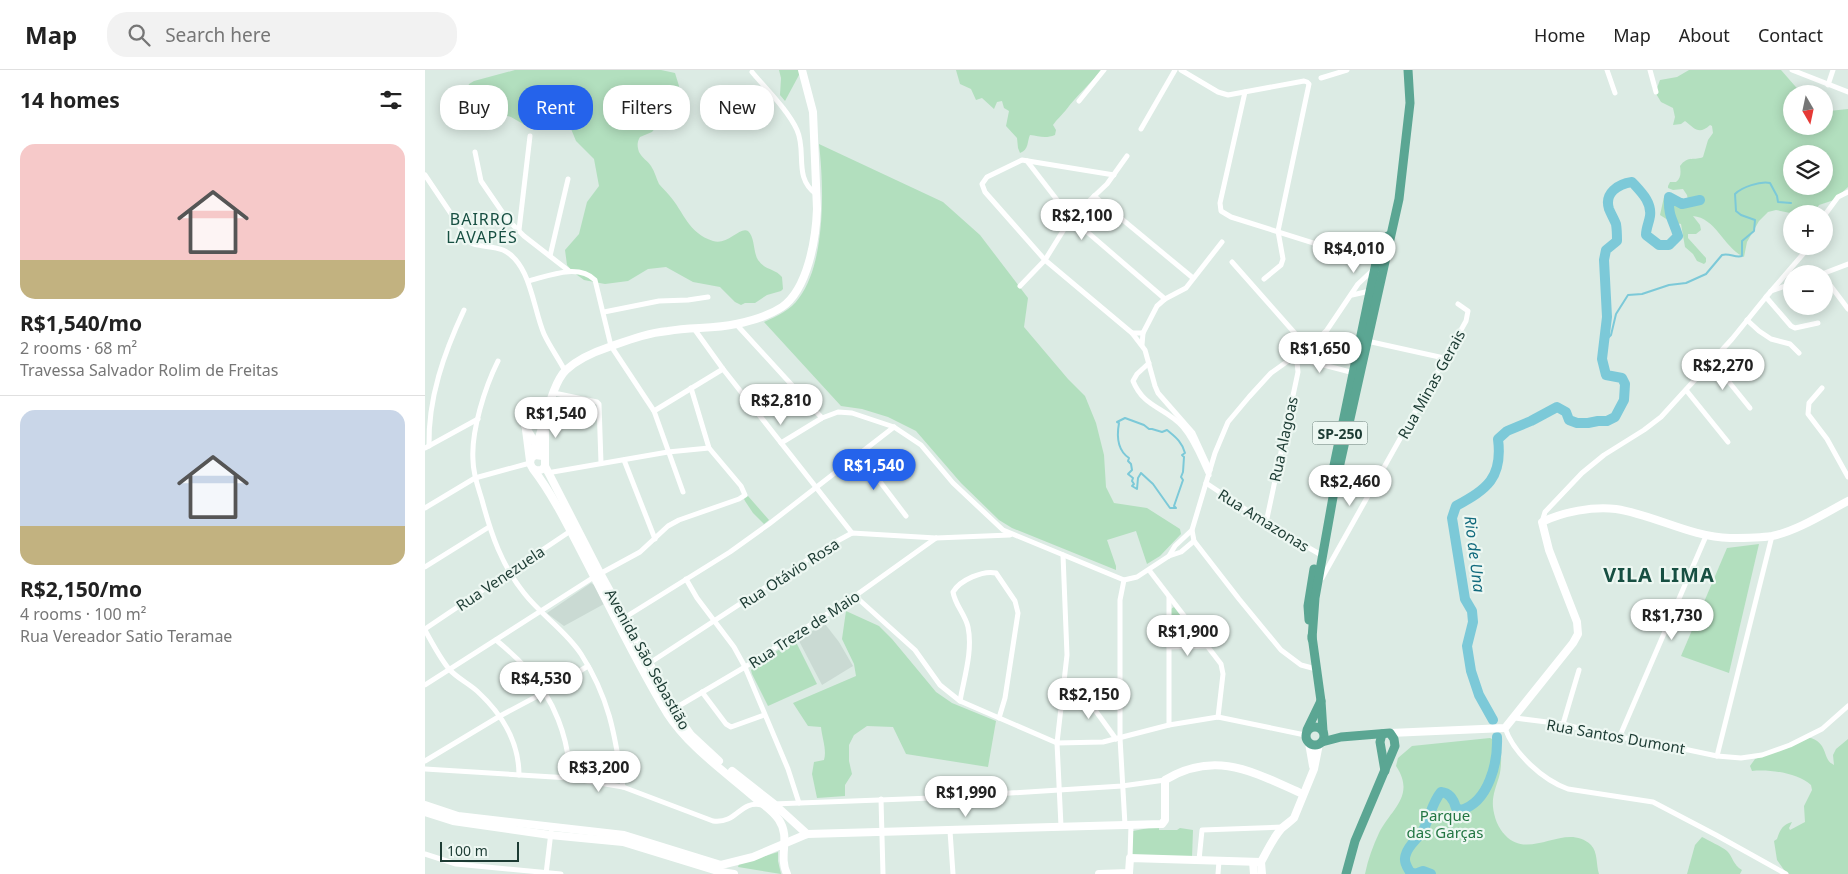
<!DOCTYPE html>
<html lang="en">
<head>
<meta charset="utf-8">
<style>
  body { margin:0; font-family:"Noto Sans",sans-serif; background:#f2f2f2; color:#222; height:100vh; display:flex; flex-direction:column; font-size:19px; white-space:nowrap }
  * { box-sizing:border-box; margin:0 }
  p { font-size:16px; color:#767676 }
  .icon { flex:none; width:28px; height:28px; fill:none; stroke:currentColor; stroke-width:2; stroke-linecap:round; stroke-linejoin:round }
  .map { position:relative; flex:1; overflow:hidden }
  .side { display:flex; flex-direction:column; background:#fff; width:425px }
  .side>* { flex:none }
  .banner { position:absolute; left:15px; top:15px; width:475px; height:45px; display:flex; gap:10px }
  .needle { width:32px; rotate:171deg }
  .fabs { position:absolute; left:1358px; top:15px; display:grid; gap:10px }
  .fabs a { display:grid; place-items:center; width:50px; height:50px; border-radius:50%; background:#fff; box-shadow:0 2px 12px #0003; font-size:25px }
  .scale { position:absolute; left:15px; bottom:12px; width:79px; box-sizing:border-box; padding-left:5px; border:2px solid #1c3b33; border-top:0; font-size:14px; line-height:18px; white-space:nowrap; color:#1c3b33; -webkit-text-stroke:4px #edf7f2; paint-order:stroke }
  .price { position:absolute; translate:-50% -42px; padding:0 11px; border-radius:18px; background:#fff; color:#222; font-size:16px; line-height:32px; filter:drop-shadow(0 1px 2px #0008) }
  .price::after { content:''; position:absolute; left:50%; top:30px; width:15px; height:11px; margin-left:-8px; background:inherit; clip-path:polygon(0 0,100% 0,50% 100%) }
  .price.on { background:#2563eb; color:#fff }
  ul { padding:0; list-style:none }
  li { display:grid; align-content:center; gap:10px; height:265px; padding:0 20px }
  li+li { border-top:1px solid #e0e0e0 }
  li span { display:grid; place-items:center; height:155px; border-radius:15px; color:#555 }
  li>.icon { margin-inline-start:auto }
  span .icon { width:90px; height:90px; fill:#fffc; stroke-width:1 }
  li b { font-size:21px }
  h2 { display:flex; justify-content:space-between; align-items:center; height:60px; padding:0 20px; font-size:21px }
  .tag { padding:0 18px; border-radius:20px; background:#fff; box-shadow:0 2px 12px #0003; font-size:18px; line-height:45px }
  .tag.on { background:#2563eb; color:#fff }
  header { display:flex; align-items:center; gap:30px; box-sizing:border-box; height:70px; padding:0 25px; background:#fff; border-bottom:1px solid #e0e0e0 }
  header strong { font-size:24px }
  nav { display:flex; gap:28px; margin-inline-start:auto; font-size:18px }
  .search { width:350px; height:45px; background:#f2f2f2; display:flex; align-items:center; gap:12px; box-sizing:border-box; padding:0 18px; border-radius:20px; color:#767676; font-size:19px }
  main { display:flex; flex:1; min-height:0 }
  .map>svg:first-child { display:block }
  .built { fill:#cadad3 }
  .green { fill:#b2dfbe; fill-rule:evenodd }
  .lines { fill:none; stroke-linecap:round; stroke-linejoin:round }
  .stream { stroke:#7cc9d8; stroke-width:2 }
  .river { stroke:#7cc9d8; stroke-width:10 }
  .street { stroke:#fff; stroke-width:5 }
  .secondary { stroke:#fff; stroke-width:8 }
  .primary { stroke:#5ba693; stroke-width:9 }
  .labels { text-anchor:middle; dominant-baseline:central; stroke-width:4.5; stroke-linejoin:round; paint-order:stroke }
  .shield { fill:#edf7f2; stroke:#5b736c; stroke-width:1 }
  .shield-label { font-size:14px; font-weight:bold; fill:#1c3b33 }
  .street-label { font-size:15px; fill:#1c3b33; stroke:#edf7f2 }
  .park-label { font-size:15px; fill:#227643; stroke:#edf7f2 }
  .neighbourhood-label { font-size:16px; letter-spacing:1px; fill:#174f42; stroke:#edf7f2 }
  .water-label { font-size:16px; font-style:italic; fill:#116a7d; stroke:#edf7f2 }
  .district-label { font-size:20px; font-weight:bold; letter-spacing:1px; fill:#174f42; stroke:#edf7f2 }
</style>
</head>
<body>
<header>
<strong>Map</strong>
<div class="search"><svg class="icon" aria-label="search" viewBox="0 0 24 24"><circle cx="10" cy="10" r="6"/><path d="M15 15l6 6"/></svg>Search here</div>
<nav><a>Home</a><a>Map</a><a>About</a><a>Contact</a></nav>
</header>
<main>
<section class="side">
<h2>14 homes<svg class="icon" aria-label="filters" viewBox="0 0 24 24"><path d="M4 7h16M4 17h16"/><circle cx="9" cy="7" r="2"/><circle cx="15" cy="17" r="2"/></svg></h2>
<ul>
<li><span style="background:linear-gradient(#f6c9c9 75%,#c2b280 0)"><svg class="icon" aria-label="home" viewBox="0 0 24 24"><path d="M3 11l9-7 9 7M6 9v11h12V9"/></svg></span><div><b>R$1,540/mo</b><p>2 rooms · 68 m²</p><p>Travessa Salvador Rolim de Freitas</p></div></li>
<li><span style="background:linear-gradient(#c9d6e8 75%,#c2b280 0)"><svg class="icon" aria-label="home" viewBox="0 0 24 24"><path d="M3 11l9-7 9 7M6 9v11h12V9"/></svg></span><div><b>R$2,150/mo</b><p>4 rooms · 100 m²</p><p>Rua Vereador Satio Teramae</p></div></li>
</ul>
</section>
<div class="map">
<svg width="1423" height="804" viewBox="0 0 1423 804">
  <rect width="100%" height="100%" fill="#dcebe4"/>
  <!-- built -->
  <g class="built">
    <polygon points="166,513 169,515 179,534 139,556 123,544 122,543"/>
    <polygon points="400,554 414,572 428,596 397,615 373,569"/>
  </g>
  <!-- green -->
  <g class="green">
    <path d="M 90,0 L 236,0 L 250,3 L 254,16 L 251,22 L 255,27 L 257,35 L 252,42 L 235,52 L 227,62 L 215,67 C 212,72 212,76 214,82 C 217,88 223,91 226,96 C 230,102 231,108 234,114 C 237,118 241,121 244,125 C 259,142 263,163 288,171 C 302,176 315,156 323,161 C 330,167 328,182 333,190 C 341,201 350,198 357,207 L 358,219 L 356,221 L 342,225 L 330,233 L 320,233 L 316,235 L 310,232 L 295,217 L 268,212 L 241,197 L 223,199 L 203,211 L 180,214 L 159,210 L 148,202 L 142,195 L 140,180 L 154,164 L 162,132 L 174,116 L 169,89 L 151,71 L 144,54 L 137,48 L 132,49 L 119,60 L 105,58 L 86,47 L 61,39 L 58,34 L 47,30 L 41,24 L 44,14 L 49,11 Z"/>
    <polygon points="354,0 375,0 374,5 360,31 355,25 356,8"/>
    <path d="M 531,0 L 677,0 C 665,14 652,25 641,40 C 637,45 632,49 628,55 L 631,60 L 630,65 C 620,69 614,66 605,65 C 602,71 604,80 595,83 L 593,78 L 592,68 L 581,56 L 584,41 L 579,38 L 577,31 L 572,32 L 569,39 L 557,28 L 551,30 L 546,19 L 535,14 Z"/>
    <path d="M 1264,0 L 1356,0 L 1377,24 L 1366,24 L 1366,56 L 1399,56 L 1399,31 L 1404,41 L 1423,39 L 1423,117 L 1409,130 L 1394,135 L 1388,144 L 1370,144 L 1351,140 L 1343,142 L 1334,151 L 1322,172 L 1319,187 C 1299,178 1291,148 1268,146 L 1275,155 L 1276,160 L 1271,164 L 1263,164 L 1263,168 L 1281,188 L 1281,192 L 1279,194 L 1272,191 L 1268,184 L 1260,177 L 1256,154 L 1246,152 L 1235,145 L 1239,127 L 1260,132 L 1263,130 L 1262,125 L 1258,119 L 1248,120 L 1243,118 L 1243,116 L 1245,112 L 1251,112 C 1256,108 1256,103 1255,96 C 1263,85 1270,91 1278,87 L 1283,70 L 1288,63 L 1287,56 L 1285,55 C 1274,65 1270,59 1260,51 L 1256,54 L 1248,55 L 1250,47 L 1248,38 L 1236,32 L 1227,17 L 1232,18 L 1235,10 L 1252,7 ZM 1366,84 L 1399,84 L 1399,116 L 1366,116 Z"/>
    <path d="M 394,74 L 518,132 L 555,165 L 603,228 L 599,257 L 643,309 L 660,326 L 671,353 L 679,385 L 681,417 L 689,433 L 722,438 L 755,459 L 756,464 L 735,486 L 722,494 L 711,461 L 682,470 L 691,496 L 691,500 L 587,458 L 574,450 L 536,413 L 491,361 L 463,347 L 437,339 L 416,336 L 339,252 C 352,246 366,240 374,228 C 401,192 399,117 394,74 Z"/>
    <polygon points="323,426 344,450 339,454 328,443 320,431 319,429"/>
    <polygon points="1334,474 1304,603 1256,586 1302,478"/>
    <polygon points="749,537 774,570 775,573 746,574 746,539"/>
    <path d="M 421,541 L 454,556 L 467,569 L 511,622 L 527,633 L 571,651 L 563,697 L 481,684 L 468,657 L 442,656 L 429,665 L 424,675 L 424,691 L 427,704 L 420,715 L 420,726 L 392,728 L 387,704 L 389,692 L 399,690 C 402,680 397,668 396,657 L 383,656 L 368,633 L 431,606 L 429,594 L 417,569 Z"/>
    <polygon points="370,570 392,614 343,636 327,604 326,600 347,584"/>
    <path d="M 1383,667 C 1405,673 1396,689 1409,695 L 1408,685 L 1411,679 L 1423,669 L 1423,804 L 1362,804 L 1352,790 L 1349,771 L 1352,769 C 1355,760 1357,755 1367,752 L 1364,758 L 1365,760 L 1380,752 L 1379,736 L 1387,720 L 1386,715 C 1373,703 1344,699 1327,701 L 1325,696 L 1330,689 Z"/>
    <path d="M 1065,668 L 1076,673 C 1076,684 1077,697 1074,707 C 1071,717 1067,726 1068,737 C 1069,747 1073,758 1080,765 C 1105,792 1140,751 1166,775 C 1173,782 1171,795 1174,804 L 940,804 C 943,789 948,776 954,763 C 966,739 991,726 971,696 L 973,688 L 987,676 Z"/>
    <polygon points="734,756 734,760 752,760 755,758 768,760 767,788 706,787 708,761"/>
    <path d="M 1277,767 C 1283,770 1297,777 1302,781 C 1308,787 1308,795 1317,800 L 1315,804 L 1262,804 L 1270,775 Z"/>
    <polygon points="353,782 353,791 356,804 313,797 314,794"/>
  </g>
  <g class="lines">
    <!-- stream -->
    <g class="stream">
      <path d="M 1179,272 L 1186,265 L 1191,244 L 1203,225 L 1217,224 L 1244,215 L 1261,213 L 1281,204 L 1297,185 C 1305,183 1310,188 1317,186 L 1317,171 L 1329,161 L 1330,150 L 1316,145 L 1311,141 L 1310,124 C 1317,117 1335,111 1345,113 L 1352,126 L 1353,132 L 1366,133"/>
      <path d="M 700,348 L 719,355 L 724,359 L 727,359 L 737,362 L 742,360 C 749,366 757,371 760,383 L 757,385 L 759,387 L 758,402 L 756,407 L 758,410 L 749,436 L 751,438 L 745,438 L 728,414 L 716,403 L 713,408 L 712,419 L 707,416 L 709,414 L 707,411 L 708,408 L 703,404 L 707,400 L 706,394 L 703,391 L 704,388 C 692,380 692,364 694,353 L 692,352 Z"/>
    </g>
    <!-- river -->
    <g class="river">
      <path d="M 1068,650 L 1054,625 L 1046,601 L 1042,576 L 1048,552 L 1047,541 L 1040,529 L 1027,448 L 1031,436 C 1062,419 1078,408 1073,369 L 1082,361 L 1106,351 L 1132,337 L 1141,342 L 1144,350 L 1152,353 L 1163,353 L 1173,351 L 1182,351 L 1190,347 L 1199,330 L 1200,314 L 1197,308 L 1181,305 L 1177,289 L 1182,247 L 1179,190 L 1181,180 L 1192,171 C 1192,165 1192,160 1191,154 C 1189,149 1186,144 1184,139 C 1179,123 1193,114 1207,112 C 1216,122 1227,132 1225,146 C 1224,153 1221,158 1221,165 L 1234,175 L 1244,175 L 1253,166 C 1248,149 1243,147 1244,127 L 1257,134 L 1275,130"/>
      <path d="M 1006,804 L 998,801 L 990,804 L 985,802 C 982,797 978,791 981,784 C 983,776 992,769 997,762 C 1005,749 1006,734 1016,722 C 1025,723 1029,730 1031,738 L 1036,740 C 1064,732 1073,692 1072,667"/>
    </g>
    <!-- street -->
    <g class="street">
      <polyline points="756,0 793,22 803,25 879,11 882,12 884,14 853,161 858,189 856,195 839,209"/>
      <polyline points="1182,0 1190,23"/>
      <polyline points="1225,0 1231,22"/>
      <polyline points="1367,0 1423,22"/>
      <path d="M 327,2 C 341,19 363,40 372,60 C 382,82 368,107 391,124"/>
      <polyline points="896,8 922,0"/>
      <polyline points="1403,15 1408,0"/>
      <polyline points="820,22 795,133 796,141 806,147 952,193"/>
      <polyline points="654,31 679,0"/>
      <polyline points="716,59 750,0"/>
      <polyline points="50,82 56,111 82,149 99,166 144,201"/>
      <polyline points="602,91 646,148 740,229"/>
      <path d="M 0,105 L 45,172 L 48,174 C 57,177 69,176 78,180 C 106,193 108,239 119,264 C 125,277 134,289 140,301"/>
      <polyline points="689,105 597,90 562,107 557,114 560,122 620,190 707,263 718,263"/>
      <polyline points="669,126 768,208"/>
      <polyline points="1399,146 1413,127 1423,122"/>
      <polyline points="94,160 105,66"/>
      <polyline points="125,186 143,109"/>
      <polyline points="807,192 882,277"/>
      <polyline points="1397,204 1423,194"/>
      <polyline points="1399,207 1423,239"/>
      <path d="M 103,211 C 123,206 153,193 170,210 L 186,276 L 229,341 L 258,422"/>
      <polyline points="595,216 620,190 646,148 682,114 702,86"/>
      <polyline points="1346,221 1366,214"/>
      <polyline points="927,225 945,221"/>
      <polyline points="1341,227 1366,256 1370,258 1393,253"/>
      <polyline points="179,242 234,231 263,230 283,227"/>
      <polyline points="1322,250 1334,261 1346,269 1365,274 1374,283"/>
      <polyline points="311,254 397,348"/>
      <polyline points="270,260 298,299 427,463"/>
      <polyline points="707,263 720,280 730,316 733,323 768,363 785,400"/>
      <polyline points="942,271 1019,288"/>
      <polyline points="717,275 718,263 732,236 740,229 761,218 797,172"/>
      <polyline points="870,286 876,289 929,303"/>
      <path d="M 73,291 C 60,317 46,361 48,390 C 48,404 53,417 57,430 C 66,464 77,496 99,523 C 116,545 141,561 156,584 C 185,629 190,666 198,717"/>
      <polyline points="1287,291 1325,338"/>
      <path d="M 724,293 L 712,304 L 708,311 C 719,338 740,337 758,357 C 770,371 776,389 784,405"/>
      <polyline points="1397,318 1384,333 1383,344 1402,369 1423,407"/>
      <polyline points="1261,320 1303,372"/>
      <polyline points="129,323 172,332 174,334 176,393"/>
      <polyline points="229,341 298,299"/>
      <polyline points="356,373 397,348 413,342 427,343 469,357 496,375 528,413 578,460 699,510 712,507 744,486 756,482 769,471"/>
      <path d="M 4,376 C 3,328 19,283 39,240"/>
      <polyline points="0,378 53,349"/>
      <polyline points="434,384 481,446"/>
      <polyline points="199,390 230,469"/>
      <polyline points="122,403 243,382 284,378"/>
      <polyline points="781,413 841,453 898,486"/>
      <polyline points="0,438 50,408 105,393"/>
      <polyline points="1117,452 1120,442 1157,403 1179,385 1219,360 1236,347 1307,269 1341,227 1385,176"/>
      <polyline points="841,453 873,302 872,292 870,285"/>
      <polyline points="744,486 750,476 767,460"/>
      <polyline points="0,497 64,457"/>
      <polyline points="724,500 796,594 798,604 793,647"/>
      <polyline points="897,508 1041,251 1043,241 1033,234"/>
      <polyline points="261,509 272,528 309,577 320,597 363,699 374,733"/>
      <polyline points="699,510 695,530 695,668 700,755"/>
      <polyline points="430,526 490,580 515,615 535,631 632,673 678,672 744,655 793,647 880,665"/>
      <polyline points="744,527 744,655"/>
      <polyline points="199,548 305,482 344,454 469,357"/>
      <polyline points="0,559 147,460"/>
      <path d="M 0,560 C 7,573 15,588 24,599 C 32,608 43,613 52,621 C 76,643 94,671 94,705"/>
      <path d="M 71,570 C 82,579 93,589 102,599 C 129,629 144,668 145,708"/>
      <polyline points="744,577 782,576"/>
      <polyline points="217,598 405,475 427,463 511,468 585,465"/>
      <polyline points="891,599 876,595 856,580 814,529 769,471 767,460 790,383 803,352 824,327 846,303 891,271 902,260 933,214 949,199"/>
      <polyline points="0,615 169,507 215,482 243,456 254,450 314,429 320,425 316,416 284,378 266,318"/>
      <polyline points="666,618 670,640 691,669"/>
      <polyline points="277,622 301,654 306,657 339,645"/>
      <path d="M 535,631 C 539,608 548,581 543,557 C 540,544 530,535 528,522 C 535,510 558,500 571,503 L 590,531 L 593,543 L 580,628 L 574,648"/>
      <polyline points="247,640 320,597 430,526 511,468"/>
      <polyline points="1090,648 1138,654 1180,665 1221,671 1292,686 1316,688 1337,685 1365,675 1397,659 1423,636"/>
      <polyline points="1138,654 1154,600"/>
      <path d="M 1080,658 C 1089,684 1118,710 1143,719 L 1228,732 L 1291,765 L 1361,804"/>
      <polyline points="1194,668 1281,466"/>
      <polyline points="1292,686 1347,466"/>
      <polyline points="0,691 75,646 120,622 163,596"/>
      <path d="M 0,699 L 145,708 L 198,717 L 288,751 C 313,754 314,730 337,735"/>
      <polyline points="456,729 458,804"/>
      <polyline points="348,734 507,728 697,716 740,710"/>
      <polyline points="636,756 632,673 642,585 638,485"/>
      <polyline points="525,761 528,804"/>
      <polyline points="0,784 31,794 136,804"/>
      <polyline points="705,788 706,755"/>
      <polyline points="774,790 777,760 858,757"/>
      <polyline points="121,804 126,762"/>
      <polyline points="793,804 794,791"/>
    </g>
    <!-- secondary -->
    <g class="secondary">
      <path d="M 100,356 L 120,389 L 120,396 L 118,399 C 112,402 107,400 105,393 L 106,388 L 110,385 L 118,386"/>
      <polyline points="101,360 105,391"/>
      <path d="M 106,388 C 118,366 125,315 141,300 C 153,289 169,282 184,277 C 204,270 222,263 243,261 C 266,257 289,259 311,254 C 326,251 345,245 357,237 C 383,219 391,168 392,139 L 388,42 L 377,0"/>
      <polyline points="120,389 120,361"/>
      <polyline points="120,396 175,503 256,651 266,665 294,691"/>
      <path d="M 108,399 C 128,425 143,456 158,485 C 185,537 211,592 242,643 C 264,677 298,700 329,727 C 337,734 348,740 354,750 C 366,768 353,785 362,804"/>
      <path d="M 965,663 L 1080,658 L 1148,573 L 1153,564 L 1152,552 L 1124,480 L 1117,452 C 1138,442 1168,436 1191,439 C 1230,445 1265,467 1305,468 C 1318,468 1334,468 1347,466 C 1372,461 1400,443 1423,431"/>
      <polyline points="884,673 888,696"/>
      <polyline points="307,701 349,734 382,764"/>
      <path d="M 0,735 L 33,746 L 199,765 L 296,795 L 328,787 L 382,764 L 737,754 L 740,750 L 740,710 C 791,679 830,703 878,724"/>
      <polyline points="0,742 28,751 125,765 198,772 296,802 309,804"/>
      <polyline points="828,792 829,804"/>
      <path d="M 836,792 C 842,781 848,768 856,759 C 860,755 865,752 869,748 L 889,699 L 894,674"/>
      <polyline points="836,792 837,804"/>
      <polyline points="674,804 704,803 705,788 836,792"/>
    </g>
    <!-- primary -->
    <g class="primary">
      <polyline points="906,410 951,193 955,179 963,166"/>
      <polyline points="884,550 883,536 889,499"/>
      <polyline points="887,566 896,631 898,661"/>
      <polyline points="887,569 890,528 910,416 974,129 985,33 983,0"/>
      <circle cx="890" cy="666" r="9"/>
      <polyline points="882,660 896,631"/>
      <polyline points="957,664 955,672 960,701"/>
      <polyline points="897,672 916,667 965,663 969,669 970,676 930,771 921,804"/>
    </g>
  </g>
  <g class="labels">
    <!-- shield labels -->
    <rect class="shield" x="887.5" y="351.5" width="55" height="23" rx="4"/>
    <g class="shield-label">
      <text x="915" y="363">SP-250</text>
    </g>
    <!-- street labels -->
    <g class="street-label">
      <text transform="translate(1006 314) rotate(-61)">Rua Minas Gerais</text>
      <text transform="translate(858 369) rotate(-78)">Rua Alagoas</text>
      <text transform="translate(839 450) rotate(32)">Rua Amazonas</text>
      <text transform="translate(364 503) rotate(-33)">Rua Otávio Rosa</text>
      <text transform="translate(75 508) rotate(-34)">Rua Venezuela</text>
      <text transform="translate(379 559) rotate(-33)">Rua Treze de Maio</text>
      <text transform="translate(223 589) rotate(61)">Avenida São Sebastião</text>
      <text transform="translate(1191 666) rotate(10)">Rua Santos Dumont</text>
    </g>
    <!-- park labels -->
    <g class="park-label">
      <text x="1020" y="745">Parque<tspan x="1020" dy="17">das Garças</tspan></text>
    </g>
    <!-- neighbourhood labels -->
    <g class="neighbourhood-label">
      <text x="57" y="149">BAIRRO<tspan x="57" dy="18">LAVAPÉS</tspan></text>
    </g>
    <!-- water labels -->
    <g class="water-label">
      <text transform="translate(1050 484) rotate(83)">Rio de Una</text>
    </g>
    <!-- district labels -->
    <g class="district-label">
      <text x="1234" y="504">VILA LIMA</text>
    </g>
  </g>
</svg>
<div class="fabs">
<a><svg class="needle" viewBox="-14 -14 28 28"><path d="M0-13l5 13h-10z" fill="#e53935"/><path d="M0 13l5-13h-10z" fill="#767676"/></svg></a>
<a><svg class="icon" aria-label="layers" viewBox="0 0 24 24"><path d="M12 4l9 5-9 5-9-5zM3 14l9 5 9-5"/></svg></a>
<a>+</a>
<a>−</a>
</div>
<div class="scale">100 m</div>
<b class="price" style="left:657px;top:171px">R$2,100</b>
<b class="price" style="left:929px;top:204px">R$4,010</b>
<b class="price" style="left:895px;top:304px">R$1,650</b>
<b class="price" style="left:1298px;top:321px">R$2,270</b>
<b class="price" style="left:356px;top:356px">R$2,810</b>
<b class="price" style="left:131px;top:369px">R$1,540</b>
<b class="price on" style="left:449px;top:421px">R$1,540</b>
<b class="price" style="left:925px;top:437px">R$2,460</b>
<b class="price" style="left:1247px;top:571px">R$1,730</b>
<b class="price" style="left:763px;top:587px">R$1,900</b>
<b class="price" style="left:116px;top:634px">R$4,530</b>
<b class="price" style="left:664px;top:650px">R$2,150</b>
<b class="price" style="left:174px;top:723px">R$3,200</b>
<b class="price" style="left:541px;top:748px">R$1,990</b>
<div class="banner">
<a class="tag">Buy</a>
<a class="tag on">Rent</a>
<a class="tag">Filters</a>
<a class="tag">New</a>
</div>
</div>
</main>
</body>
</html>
